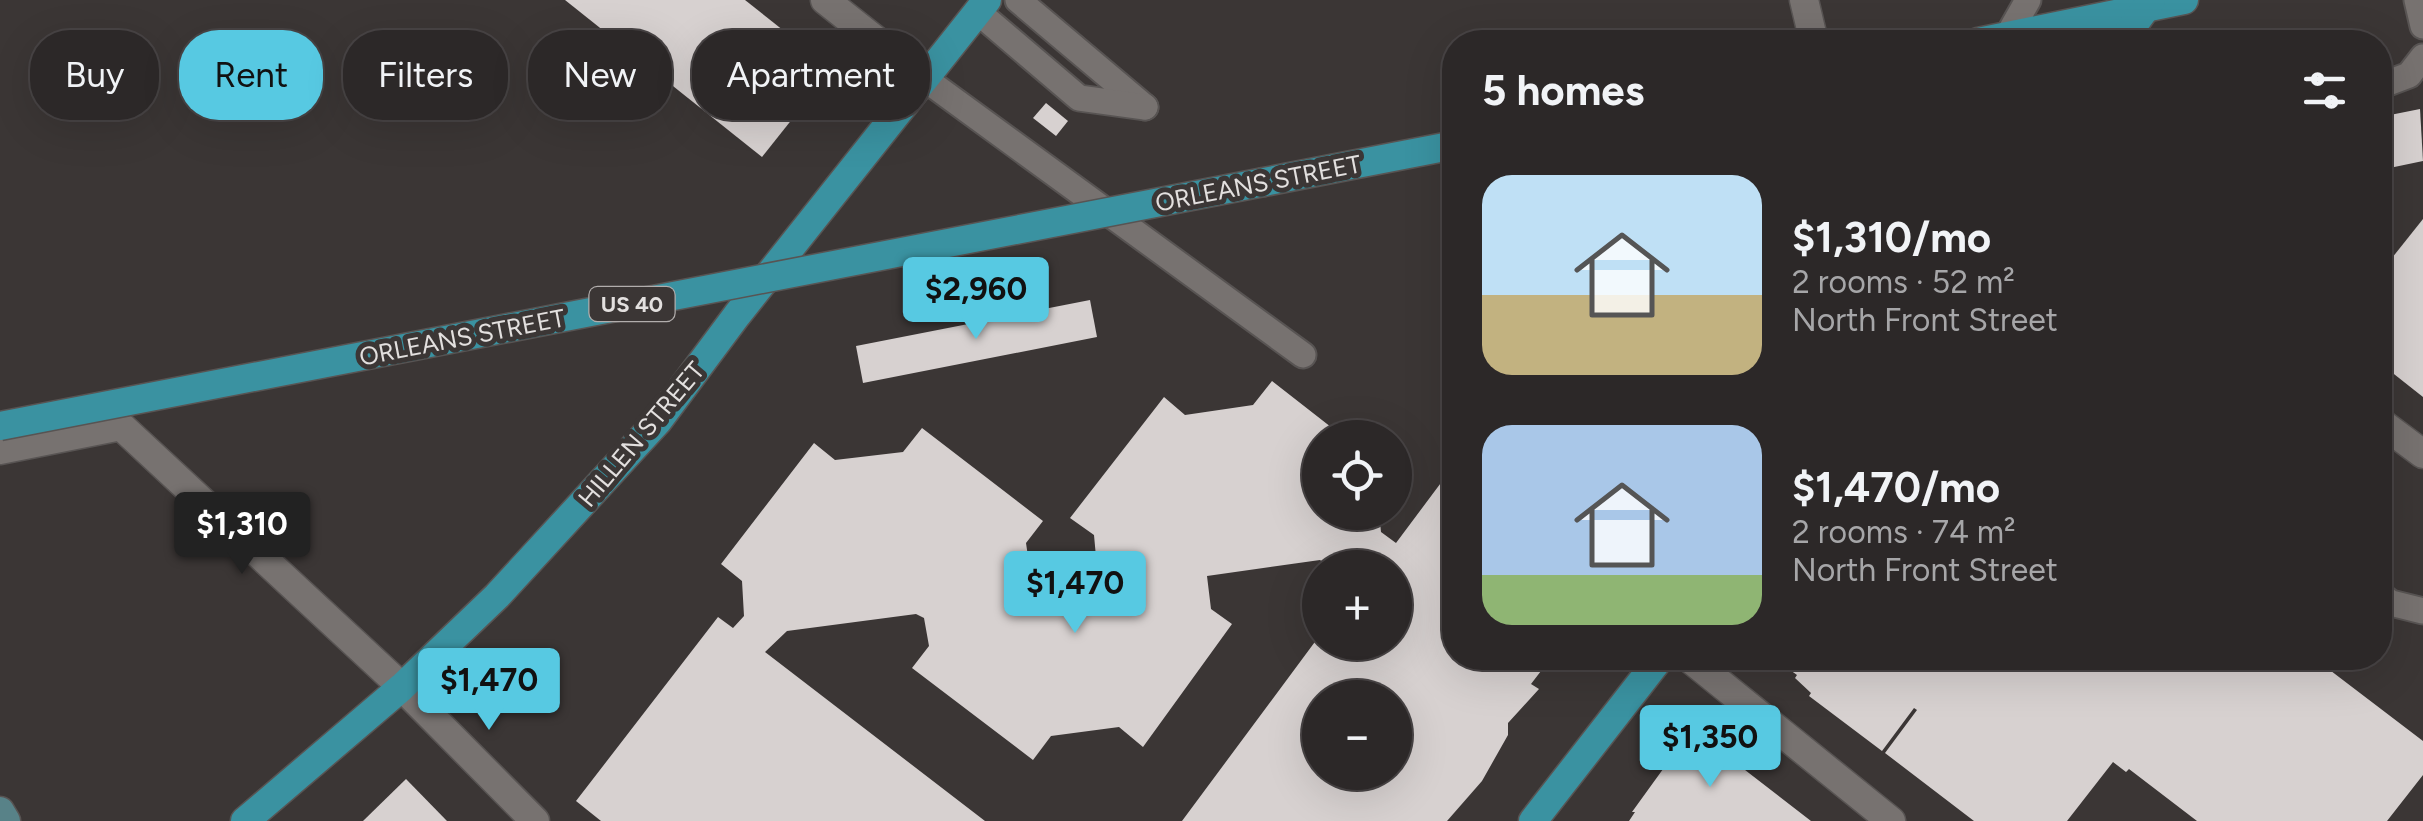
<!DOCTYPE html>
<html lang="en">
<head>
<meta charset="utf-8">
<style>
  body { margin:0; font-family:Figtree,sans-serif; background:#383434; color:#f1f3f6; height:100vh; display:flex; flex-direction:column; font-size:38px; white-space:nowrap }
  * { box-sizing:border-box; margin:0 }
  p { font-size:32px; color:#a6a6a8 }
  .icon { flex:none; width:55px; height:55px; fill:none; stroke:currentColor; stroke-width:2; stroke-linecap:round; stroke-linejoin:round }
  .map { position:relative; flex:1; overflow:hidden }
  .sheet { position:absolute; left:1442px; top:30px; width:950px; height:640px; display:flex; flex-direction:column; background:#2c2828; border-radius:40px; box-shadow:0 10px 40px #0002,0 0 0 2px #484445 }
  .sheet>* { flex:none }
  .top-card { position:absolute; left:30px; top:30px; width:950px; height:90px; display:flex; gap:20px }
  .buttons { position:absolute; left:1302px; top:420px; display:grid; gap:20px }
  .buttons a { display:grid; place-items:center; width:110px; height:110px; border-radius:50%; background:#2c2828; box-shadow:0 10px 40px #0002,0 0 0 2px #484445; font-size:50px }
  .price { position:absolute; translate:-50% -85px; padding:0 22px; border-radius:10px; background:#57c9e2; color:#111; font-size:32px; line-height:65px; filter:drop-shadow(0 2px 5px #0008) }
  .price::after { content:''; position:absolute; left:50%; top:60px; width:30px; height:22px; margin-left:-15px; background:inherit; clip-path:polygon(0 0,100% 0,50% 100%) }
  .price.current { background:#222; color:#fff }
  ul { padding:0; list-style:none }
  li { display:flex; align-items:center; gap:30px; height:250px; padding:0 40px }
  li span { display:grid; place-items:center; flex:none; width:280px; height:200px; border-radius:30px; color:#555 }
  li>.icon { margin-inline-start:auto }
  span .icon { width:120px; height:120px; fill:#fffc; stroke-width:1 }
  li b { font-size:42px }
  h2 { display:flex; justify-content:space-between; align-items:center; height:120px; padding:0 40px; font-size:42px }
  .chip { padding:0 35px; border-radius:40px; background:#2c2828; box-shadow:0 10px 40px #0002,0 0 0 2px #484445; font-size:35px; line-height:90px }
  .chip.current { background:#57c9e2; color:#111 }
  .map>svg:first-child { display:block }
  .building { fill:#d7d1d0; fill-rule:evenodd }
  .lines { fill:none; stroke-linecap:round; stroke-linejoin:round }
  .service-casing { stroke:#585453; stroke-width:29 }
  .minor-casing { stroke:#585453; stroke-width:31 }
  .secondary-casing { stroke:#585453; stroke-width:31 }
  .primary-casing { stroke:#585453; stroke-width:31 }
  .service { stroke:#777270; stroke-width:25 }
  .minor { stroke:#777270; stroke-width:28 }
  .secondary { stroke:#588288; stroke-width:28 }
  .primary { stroke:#3a92a1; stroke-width:28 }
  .primary-bridge-casing { stroke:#585453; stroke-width:31; stroke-linecap:butt }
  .primary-bridge { stroke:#3a92a1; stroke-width:28 }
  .labels { text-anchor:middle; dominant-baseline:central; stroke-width:10; stroke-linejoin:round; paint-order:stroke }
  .shield { fill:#3b3635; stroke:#b1adac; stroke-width:2.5 }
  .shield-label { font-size:22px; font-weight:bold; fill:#e3e0df }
  .street-label { font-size:25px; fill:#e3e0df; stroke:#3b3635 }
</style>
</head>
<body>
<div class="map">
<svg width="2423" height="821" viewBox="0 0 2423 821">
  <rect width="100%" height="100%" fill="#3b3635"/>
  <!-- building -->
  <g class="building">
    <polygon points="565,0 745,0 832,69 762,157"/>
    <polygon points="1046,103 1068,121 1056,136 1033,118"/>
    <polygon points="2420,109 2423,161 2380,170 2380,117"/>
    <polygon points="2423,219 2423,397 2380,363 2380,273"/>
    <polygon points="1090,300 1097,337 863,383 856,346"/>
    <path d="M 1272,381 L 1345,438 L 1320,438 L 1320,512 L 1379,512 L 1381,532 L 1396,543 L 1455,464 L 1455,658 L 1551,658 L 1531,684 L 1539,689 L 1508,723 L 1508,735 L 1482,781 L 1447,821 L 1182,821 L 1320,635 L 1320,642 L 1395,642 L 1395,568 L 1331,568 L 1320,560 L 1207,576 L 1211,609 L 1232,624 L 1143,747 L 1119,727 L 1051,736 L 1033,760 L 912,668 L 929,646 L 924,618 L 916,614 L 787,631 L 765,652 L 985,821 L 601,821 L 576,801 L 718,617 L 733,628 L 744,616 L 742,581 L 721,564 L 814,443 L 835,460 L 903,452 L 922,428 L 1043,521 L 1026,543 L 1031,577 L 1097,568 L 1094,535 L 1070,518 L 1164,397 L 1185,415 L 1253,405 ZM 1320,698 L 1395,698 L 1395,772 L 1320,772 Z"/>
    <polygon points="1765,658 2314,658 2423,741 2423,775 2387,821 2197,821 2129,769 2126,772 2113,762 2067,821 1974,821 1885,753 1917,710 1914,708 1882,751 1809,696 1811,693 1795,678 1797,675 1779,662 1776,666"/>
    <polygon points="1692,729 1811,821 1629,821 1635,812 1632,812"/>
    <polygon points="406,779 447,821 363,821"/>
  </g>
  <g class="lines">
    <!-- service casing -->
    <g class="service-casing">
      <g id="service">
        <polyline points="1018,0 1145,107"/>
        <polyline points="2417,0 2423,26"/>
        <polyline points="978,12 1079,98 1145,107"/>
        <polyline points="2007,37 2028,0"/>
        <polyline points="925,79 1303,355"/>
        <polyline points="2380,86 2409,75 2423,57"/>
        <polyline points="2380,595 2391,603 2423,611"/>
      </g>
    </g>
    <!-- minor casing -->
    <g class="minor-casing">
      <g id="minor">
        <polyline points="825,0 925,79"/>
        <polyline points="1804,0 1814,42"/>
        <polyline points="2380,422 2423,454"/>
        <polyline points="0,450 121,426 402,687 535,821"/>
        <polyline points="1689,658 1891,821"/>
      </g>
    </g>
    <!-- secondary casing -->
    <g class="secondary-casing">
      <polyline id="secondary" points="0,811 6,821"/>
    </g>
    <!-- primary casing -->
    <g class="primary-casing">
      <g id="primary">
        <polyline points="1978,42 2184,0"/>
        <polyline points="2121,42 2151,1"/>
        <polyline points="1264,182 1455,145"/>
        <polyline points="245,821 402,687 497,596 658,421 737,315 987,0"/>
        <polyline points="1533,821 1660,658"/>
      </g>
    </g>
    <!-- service -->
    <use href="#service" class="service"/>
    <!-- minor -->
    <use href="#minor" class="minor"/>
    <!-- secondary -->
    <use href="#secondary" class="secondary"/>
    <!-- primary -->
    <use href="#primary" class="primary"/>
    <!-- primary-bridge casing -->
    <g class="primary-bridge-casing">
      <polyline id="primary-bridge" points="0,426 1264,182"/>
    </g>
    <!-- primary-bridge -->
    <use href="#primary-bridge" class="primary-bridge"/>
  </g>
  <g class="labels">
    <!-- shield labels -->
    <rect class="shield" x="589.5" y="287" width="85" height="34" rx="8"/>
    <g class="shield-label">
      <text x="632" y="304">US 40</text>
    </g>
    <!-- street labels -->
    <g class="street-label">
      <text transform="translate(1258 183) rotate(-11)">ORLEANS STREET</text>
      <text transform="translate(462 337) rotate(-11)">ORLEANS STREET</text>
      <text transform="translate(641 434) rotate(-50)">HILLEN STREET</text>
    </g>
  </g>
</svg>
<div class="buttons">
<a><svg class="icon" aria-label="locate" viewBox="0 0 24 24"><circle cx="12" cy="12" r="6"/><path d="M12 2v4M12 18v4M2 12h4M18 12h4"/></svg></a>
<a>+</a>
<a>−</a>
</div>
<b class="price" style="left:976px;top:342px">$2,960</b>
<b class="price current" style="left:242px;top:577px">$1,310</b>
<b class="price" style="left:1075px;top:636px">$1,470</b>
<b class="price" style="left:489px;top:733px">$1,470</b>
<b class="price" style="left:1710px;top:790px">$1,350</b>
<div class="top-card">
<a class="chip">Buy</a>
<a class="chip current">Rent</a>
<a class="chip">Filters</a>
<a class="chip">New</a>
<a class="chip">Apartment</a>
</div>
<section class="sheet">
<h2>5 homes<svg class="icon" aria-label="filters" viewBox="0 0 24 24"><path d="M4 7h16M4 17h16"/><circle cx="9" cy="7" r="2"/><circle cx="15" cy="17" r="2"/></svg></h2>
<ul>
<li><span style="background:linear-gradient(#bfe0f5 60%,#c2b280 0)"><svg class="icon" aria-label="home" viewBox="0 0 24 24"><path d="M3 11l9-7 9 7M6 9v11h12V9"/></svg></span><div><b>$1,310/mo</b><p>2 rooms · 52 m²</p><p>North Front Street</p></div></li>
<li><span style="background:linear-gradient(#a9c7e8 75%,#8fb573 0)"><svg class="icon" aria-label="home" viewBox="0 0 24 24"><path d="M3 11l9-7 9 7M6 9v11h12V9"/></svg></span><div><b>$1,470/mo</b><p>2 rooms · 74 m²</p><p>North Front Street</p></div></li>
</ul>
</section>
</div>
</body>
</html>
